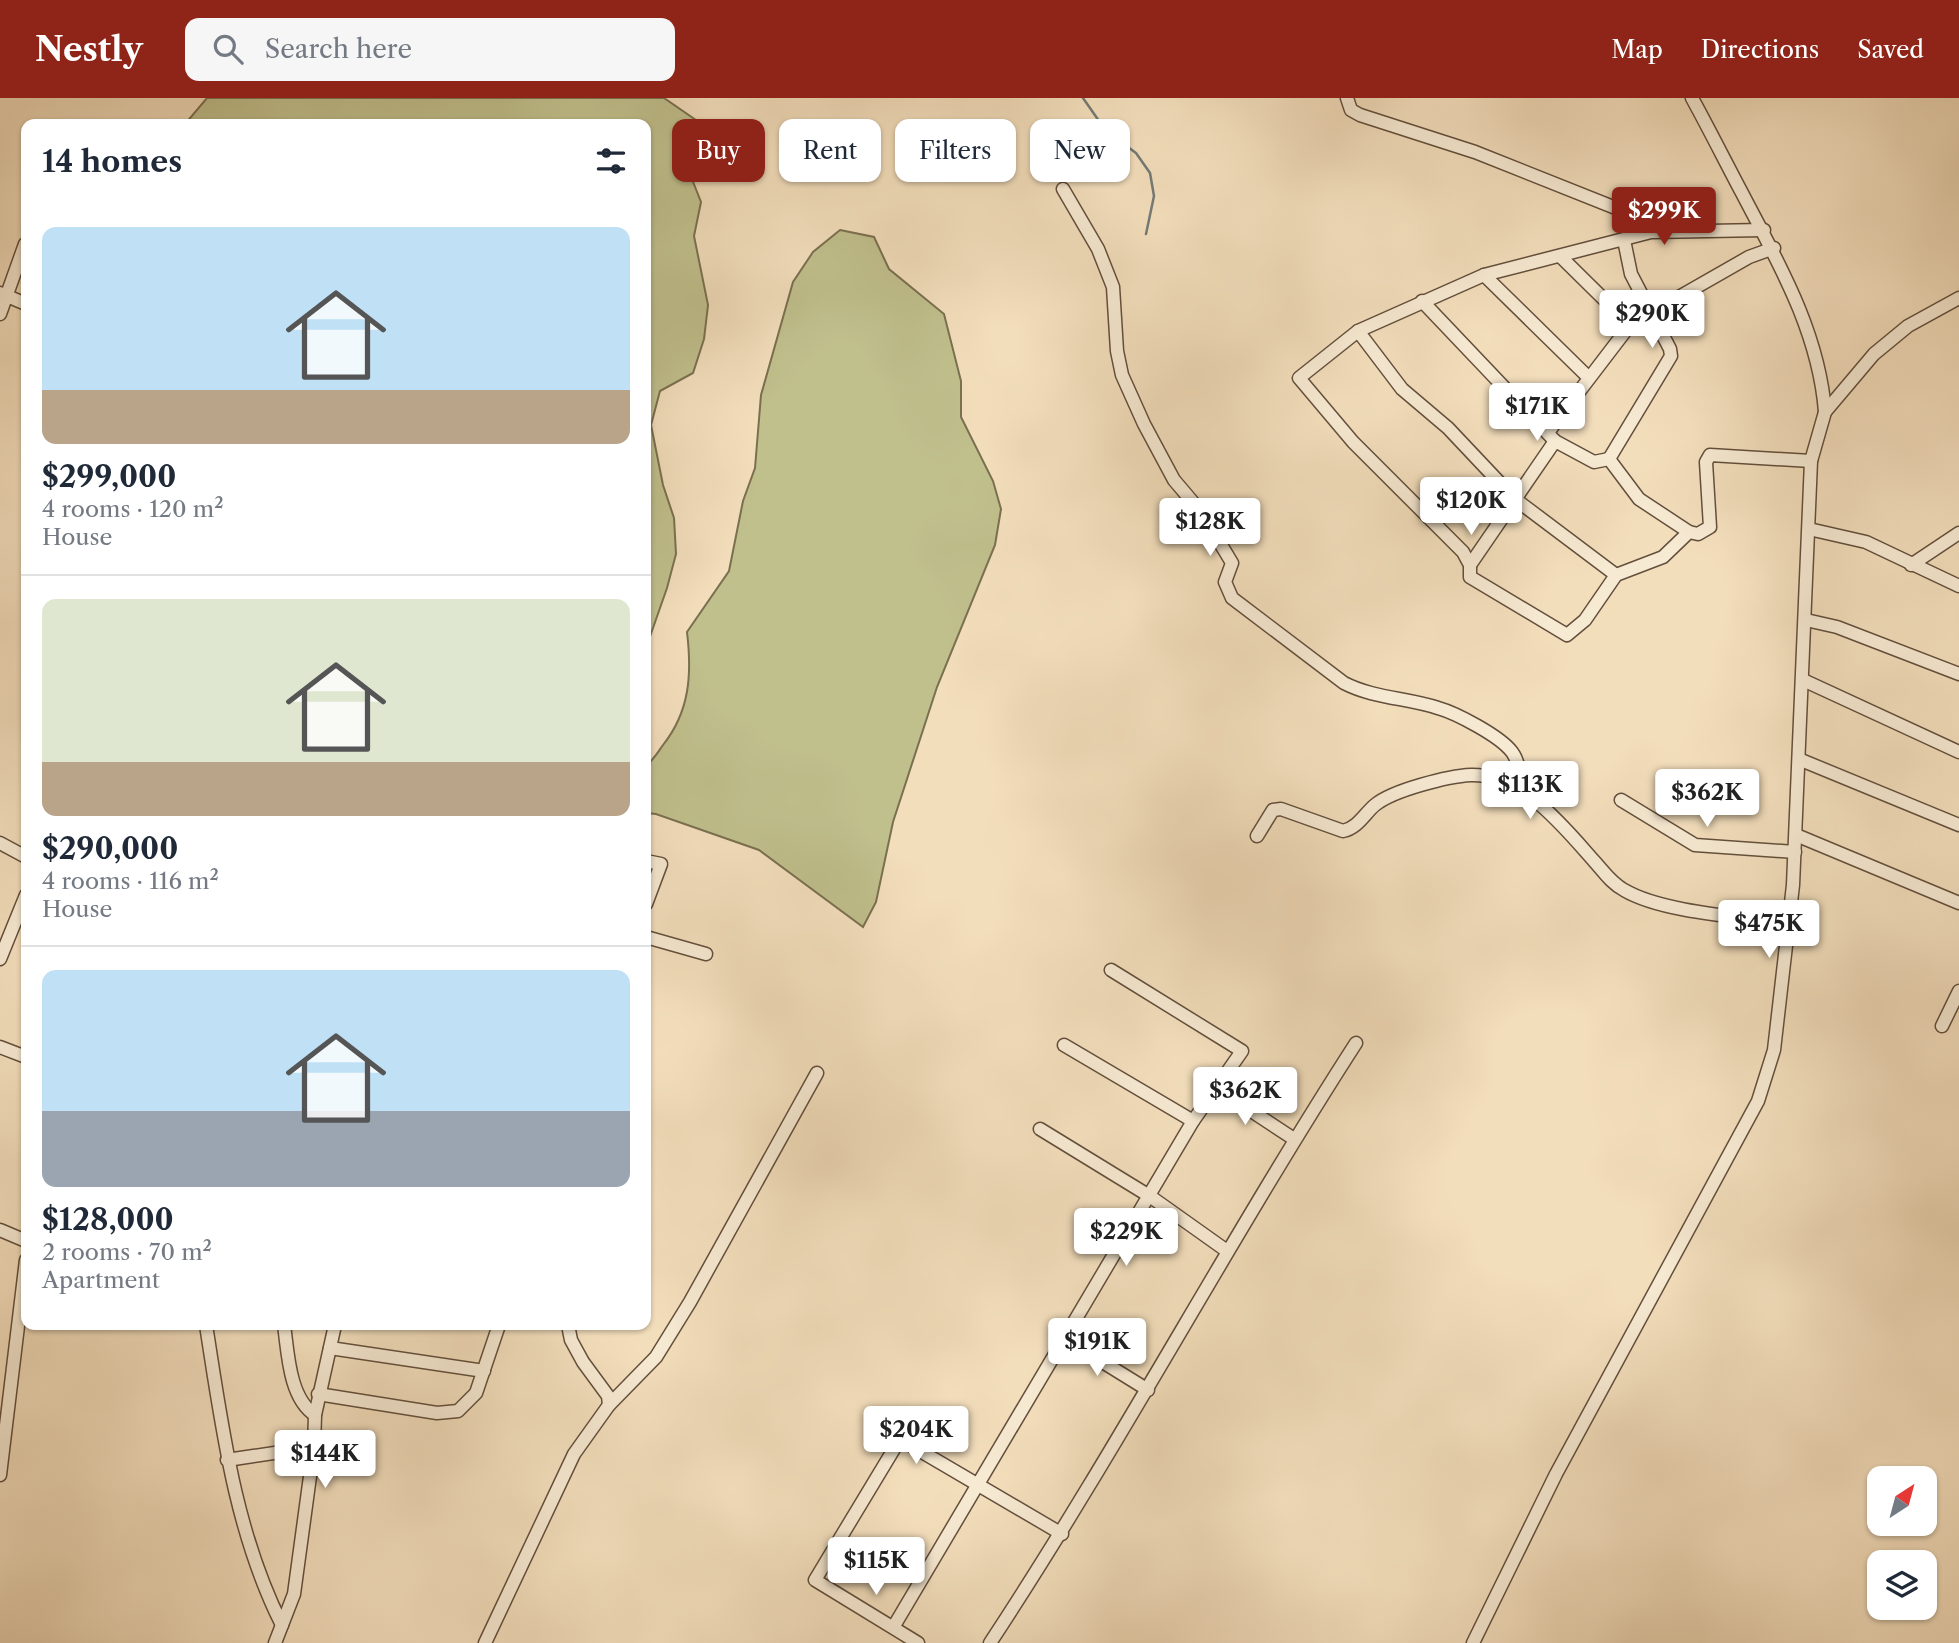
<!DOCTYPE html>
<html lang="en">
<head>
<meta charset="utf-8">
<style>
  body { margin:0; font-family:"Libre Caslon Text",serif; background:#f6f6f7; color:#1f2937; height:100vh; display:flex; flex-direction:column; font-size:26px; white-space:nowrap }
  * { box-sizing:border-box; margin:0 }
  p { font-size:23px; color:#747a83 }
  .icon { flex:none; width:38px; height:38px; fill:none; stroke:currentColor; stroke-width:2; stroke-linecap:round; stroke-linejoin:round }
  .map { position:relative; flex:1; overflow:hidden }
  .drawer { position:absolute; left:21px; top:21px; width:630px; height:1211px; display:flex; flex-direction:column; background:#fff; border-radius:14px; box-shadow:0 2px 5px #0004 }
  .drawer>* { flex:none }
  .hud { position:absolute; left:672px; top:21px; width:665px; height:63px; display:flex; gap:14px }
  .needle { width:46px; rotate:36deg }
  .controls { position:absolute; left:1867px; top:1368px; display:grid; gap:14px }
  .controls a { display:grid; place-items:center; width:70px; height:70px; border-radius:14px; background:#fff; box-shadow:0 2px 5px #0004; font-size:35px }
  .price { position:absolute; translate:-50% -60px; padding:0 16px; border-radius:7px; background:#fff; color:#222; font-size:23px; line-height:46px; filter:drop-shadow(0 2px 4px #0008) }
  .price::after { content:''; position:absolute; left:50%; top:42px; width:21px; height:16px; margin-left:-10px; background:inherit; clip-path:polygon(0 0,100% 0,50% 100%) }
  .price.selected { background:#8f2418; color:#fff }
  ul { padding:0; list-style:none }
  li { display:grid; align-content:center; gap:14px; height:371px; padding:0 21px }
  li+li { border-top:2px solid #e0e1e3 }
  li span { display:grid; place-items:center; height:217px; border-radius:14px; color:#555 }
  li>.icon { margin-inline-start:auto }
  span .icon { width:126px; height:126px; fill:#fffc; stroke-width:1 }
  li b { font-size:30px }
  h2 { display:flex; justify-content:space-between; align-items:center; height:84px; padding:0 21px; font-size:30px }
  .pill { padding:0 24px; border-radius:14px; background:#fff; box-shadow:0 2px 5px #0004; font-size:24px; line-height:63px }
  .pill.selected { background:#8f2418; color:#fff }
  header { display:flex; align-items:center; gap:42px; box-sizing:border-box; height:98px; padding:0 35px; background:#8f2418; color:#fff }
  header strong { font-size:33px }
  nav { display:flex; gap:38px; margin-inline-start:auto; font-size:24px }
  .search { width:490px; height:63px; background:#f6f6f7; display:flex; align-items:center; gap:18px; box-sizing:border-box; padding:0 24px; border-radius:14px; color:#747a83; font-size:26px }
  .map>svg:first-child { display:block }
  .green { fill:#c0c08d; stroke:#7a7050; stroke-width:2 }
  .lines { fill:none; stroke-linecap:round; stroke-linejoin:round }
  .stream { stroke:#747b77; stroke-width:2.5 }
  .minor-casing { stroke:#634f3c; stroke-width:15 }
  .minor { stroke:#f7ead3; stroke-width:12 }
</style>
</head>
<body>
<header>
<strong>Nestly</strong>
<div class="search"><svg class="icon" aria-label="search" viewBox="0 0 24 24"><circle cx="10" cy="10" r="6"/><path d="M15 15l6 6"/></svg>Search here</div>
<nav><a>Map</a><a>Directions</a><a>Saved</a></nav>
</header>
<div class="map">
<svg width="1959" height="1545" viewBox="0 0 1959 1545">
  <rect width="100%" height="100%" fill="#f3debc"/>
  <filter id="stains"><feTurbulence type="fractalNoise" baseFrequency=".00286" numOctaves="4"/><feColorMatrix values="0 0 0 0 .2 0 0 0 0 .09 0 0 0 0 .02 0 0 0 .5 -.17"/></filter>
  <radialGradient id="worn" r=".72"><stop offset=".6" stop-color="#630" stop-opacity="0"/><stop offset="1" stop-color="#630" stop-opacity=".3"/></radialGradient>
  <!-- green -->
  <g class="green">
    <polygon points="207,0 664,0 706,29 683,38 688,71 701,104 694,138 708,207 704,241 693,275 660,293 651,327 663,387 674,420 676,456 667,490 646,550 646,26 185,26"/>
    <path d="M 840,132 L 874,139 L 889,171 L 944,216 L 961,283 L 961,319 L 993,383 L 1001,411 L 995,447 L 937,589 L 893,724 L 876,804 L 863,829 L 759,752 L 656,716 L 646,715 L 646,667 C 653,663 658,654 663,647 C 690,613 692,576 687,534 L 729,473 L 743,403 L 755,370 L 761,297 L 793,184 L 813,154 Z"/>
  </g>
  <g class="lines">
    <!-- stream -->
    <polyline class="stream" points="1083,0 1106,33 1136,55 1150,75 1154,98 1146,136"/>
    <!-- minor casing -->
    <g class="minor-casing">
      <g id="minor">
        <polyline points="1347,0 1351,12 1360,17 1475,54 1666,130"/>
        <path d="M 1692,0 C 1709,31 1725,63 1742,95 C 1778,164 1819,234 1825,314"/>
        <path d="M 1063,91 L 1098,151 L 1113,189 L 1117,253 L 1122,277 L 1144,326 L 1174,382 L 1202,415 L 1232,465 L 1225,484 L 1232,500 L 1344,585 C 1373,600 1407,600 1438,610 C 1456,615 1500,638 1512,654 C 1520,665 1520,677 1518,689"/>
        <polyline points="1764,132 1651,134 1484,177 1358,233 1299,280 1353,344 1463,454 1470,467 1470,479 1567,537 1585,522 1616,477 1663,459 1689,434 1698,436 1710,429 1706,364 1710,357 1811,363"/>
        <polyline points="1561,159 1630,227"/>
        <polyline points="1484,177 1589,280"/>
        <polyline points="0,195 26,206"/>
        <polyline points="1422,203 1555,343 1594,364 1609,361 1639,401 1689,434"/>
        <polyline points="0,216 25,146"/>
        <polyline points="1358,233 1402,291 1448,330 1515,401 1616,477"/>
        <polyline points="1549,333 1630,227 1749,159 1774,150"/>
        <polyline points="1609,361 1671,258 1670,251 1631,176 1624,142"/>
        <polyline points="1809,431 1866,444 1959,488"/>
        <polyline points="1470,467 1555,343"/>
        <polyline points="1911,467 1959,435"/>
        <polyline points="1806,522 1837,529 1959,576"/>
        <polyline points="1803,582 1959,654"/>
        <polyline points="1801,662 1959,727"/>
        <polyline points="1621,702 1695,747 1795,754"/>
        <polyline points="1796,737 1959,805"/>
        <path d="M 1257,738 L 1273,712 L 1281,711 L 1343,733 C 1358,730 1365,715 1375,707 C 1393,692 1449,678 1471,677 C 1522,676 1563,728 1594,763 C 1604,774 1611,785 1624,792 C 1663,815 1744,819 1790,826"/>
        <polyline points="0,745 26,759"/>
        <polyline points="646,763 661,766 646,806"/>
        <polyline points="646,839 706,856"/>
        <polyline points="0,861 26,797"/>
        <polyline points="1942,928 1959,893"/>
        <polyline points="1064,947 1193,1023"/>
        <polyline points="0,949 26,959"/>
        <polyline points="1215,989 1294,1041"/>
        <polyline points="1040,1031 1151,1099 1227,1153"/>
        <polyline points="0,1132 26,1143"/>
        <path d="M 206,1227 C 222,1329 235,1434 282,1527"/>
        <path d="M 284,1227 C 288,1255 289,1300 315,1317"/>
        <polyline points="568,1227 571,1242 583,1264 608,1298 609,1307"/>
        <polyline points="1064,1240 1148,1292"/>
        <polyline points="330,1250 484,1273"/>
        <polyline points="318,1296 437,1315 458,1313 476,1295 499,1227"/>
        <polyline points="227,1362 314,1349"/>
        <polyline points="0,1377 26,1162"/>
        <polyline points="894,1528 1193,1023 1242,953 1111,872"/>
        <polyline points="275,1545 294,1496 314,1349 315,1317 335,1227"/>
        <polyline points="485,1545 574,1356 609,1307 656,1259 690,1204 817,975"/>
        <polyline points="918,1545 815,1482 900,1341 1062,1436"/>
        <path d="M 990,1545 C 1119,1349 1229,1142 1356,945"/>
        <polyline points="1473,1545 1556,1376 1758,1003 1774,952 1793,787 1811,363 1825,314 1874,256 1908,228 1959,200"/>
      </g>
    </g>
    <!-- minor -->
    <use href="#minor" class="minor"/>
  </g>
  <rect width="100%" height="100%" filter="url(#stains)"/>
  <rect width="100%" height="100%" fill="url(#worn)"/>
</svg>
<div class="controls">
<a><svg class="needle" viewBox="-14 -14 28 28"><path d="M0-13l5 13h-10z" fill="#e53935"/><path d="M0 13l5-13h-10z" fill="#747a83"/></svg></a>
<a><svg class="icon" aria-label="layers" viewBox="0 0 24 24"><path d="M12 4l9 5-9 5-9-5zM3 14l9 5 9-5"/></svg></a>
</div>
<b class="price selected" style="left:1664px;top:149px">$299K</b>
<b class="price" style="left:1652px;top:252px">$290K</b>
<b class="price" style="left:1537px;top:345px">$171K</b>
<b class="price" style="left:1471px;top:439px">$120K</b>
<b class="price" style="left:1210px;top:460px">$128K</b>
<b class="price" style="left:1530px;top:723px">$113K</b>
<b class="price" style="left:1707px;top:731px">$362K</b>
<b class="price" style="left:1769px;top:862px">$475K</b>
<b class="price" style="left:1245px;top:1029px">$362K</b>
<b class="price" style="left:1126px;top:1170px">$229K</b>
<b class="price" style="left:1097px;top:1280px">$191K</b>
<b class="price" style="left:916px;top:1368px">$204K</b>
<b class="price" style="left:325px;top:1392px">$144K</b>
<b class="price" style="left:876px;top:1499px">$115K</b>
<div class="hud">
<a class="pill selected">Buy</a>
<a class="pill">Rent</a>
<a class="pill">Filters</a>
<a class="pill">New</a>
</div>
<section class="drawer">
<h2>14 homes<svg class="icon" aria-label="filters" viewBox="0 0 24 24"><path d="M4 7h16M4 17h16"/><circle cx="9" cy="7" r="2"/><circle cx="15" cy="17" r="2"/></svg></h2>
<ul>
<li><span style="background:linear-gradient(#bfe0f5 75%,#b9a48a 0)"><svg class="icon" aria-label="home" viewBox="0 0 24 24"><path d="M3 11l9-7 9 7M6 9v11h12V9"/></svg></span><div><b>$299,000</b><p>4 rooms · 120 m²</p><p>House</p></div></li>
<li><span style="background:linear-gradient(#dfe7d0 75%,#b9a48a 0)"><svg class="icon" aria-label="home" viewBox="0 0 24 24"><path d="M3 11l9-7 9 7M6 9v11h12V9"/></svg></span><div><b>$290,000</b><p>4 rooms · 116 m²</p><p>House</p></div></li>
<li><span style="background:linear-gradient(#bfe0f5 65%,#9aa5b1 0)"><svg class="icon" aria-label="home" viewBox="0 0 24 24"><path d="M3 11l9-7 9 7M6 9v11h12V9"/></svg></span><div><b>$128,000</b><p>2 rooms · 70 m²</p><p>Apartment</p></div></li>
</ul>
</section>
</div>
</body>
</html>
